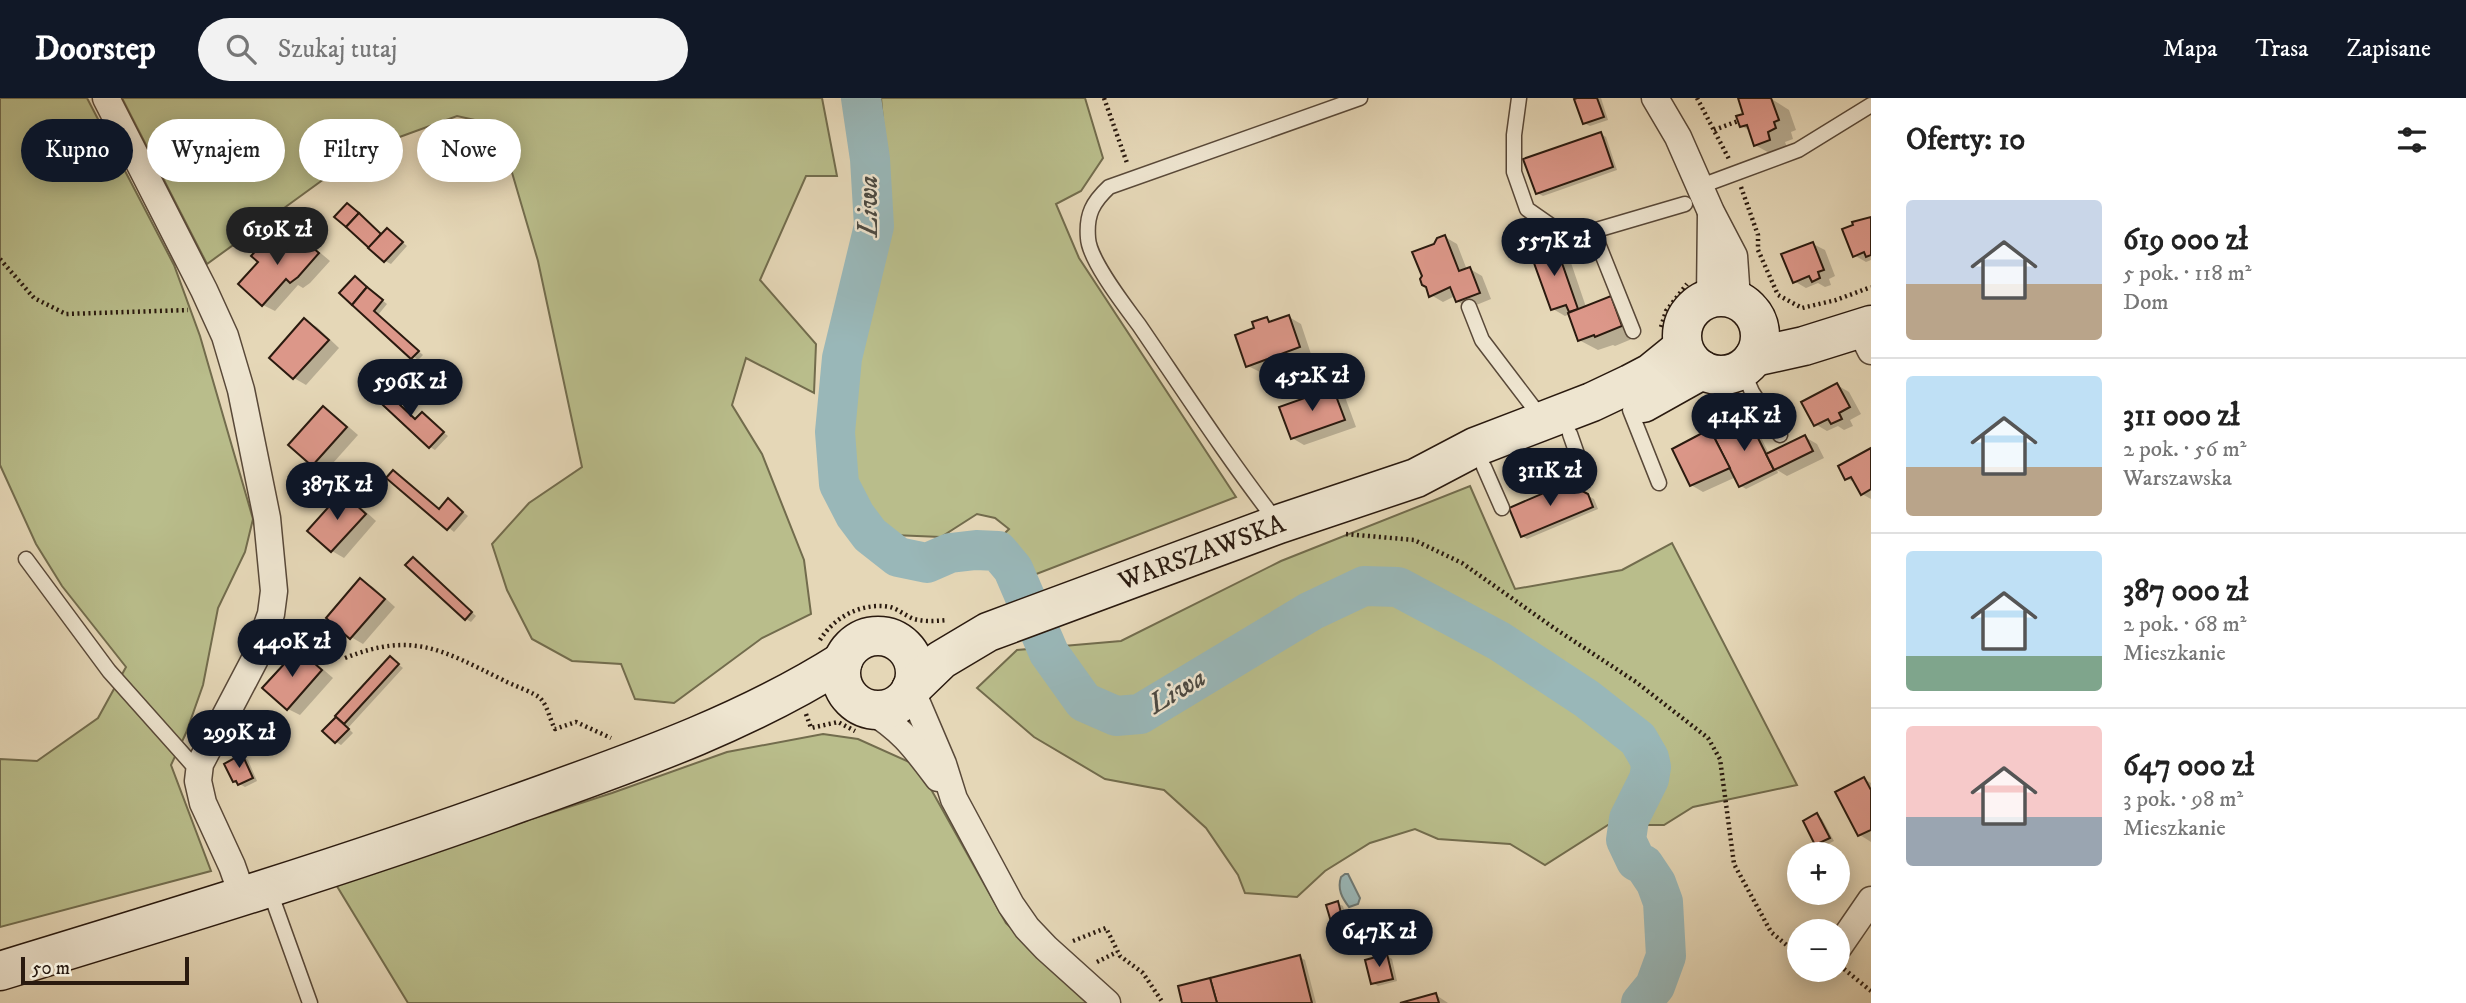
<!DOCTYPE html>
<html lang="pl">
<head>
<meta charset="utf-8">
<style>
  body { margin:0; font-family:"IM FELL DW Pica",serif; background:#f2f2f2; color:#222; height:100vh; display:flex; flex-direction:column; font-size:26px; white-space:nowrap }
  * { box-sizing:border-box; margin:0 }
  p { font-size:23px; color:#767676 }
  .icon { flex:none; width:38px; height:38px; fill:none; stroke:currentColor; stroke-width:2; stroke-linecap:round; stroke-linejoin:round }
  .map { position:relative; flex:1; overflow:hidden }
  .side { display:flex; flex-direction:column; background:#fff; width:595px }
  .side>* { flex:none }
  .hud { position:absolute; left:21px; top:21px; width:665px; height:63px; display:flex; gap:14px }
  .controls { position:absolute; left:1787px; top:744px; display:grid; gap:14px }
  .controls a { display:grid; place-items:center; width:63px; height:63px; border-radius:50%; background:#fff; box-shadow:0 4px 18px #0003; font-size:35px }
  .scale { position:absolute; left:21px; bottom:18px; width:168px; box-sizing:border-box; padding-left:7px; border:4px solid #2a1a0f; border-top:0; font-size:19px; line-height:24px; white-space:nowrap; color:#2a1a0f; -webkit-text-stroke:5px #eee5d0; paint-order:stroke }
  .price { position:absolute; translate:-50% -60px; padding:0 16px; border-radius:24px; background:#111827; color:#fff; font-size:23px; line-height:46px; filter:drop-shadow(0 2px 4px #0008) }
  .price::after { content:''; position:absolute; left:50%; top:42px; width:21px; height:16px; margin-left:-10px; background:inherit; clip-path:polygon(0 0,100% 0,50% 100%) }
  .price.active { background:#222; color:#fff }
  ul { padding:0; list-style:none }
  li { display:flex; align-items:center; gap:21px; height:175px; padding:0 35px }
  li+li { border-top:2px solid #e0e0e0 }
  li span { display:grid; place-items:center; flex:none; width:196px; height:140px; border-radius:7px; color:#555 }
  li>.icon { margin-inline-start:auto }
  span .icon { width:84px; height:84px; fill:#fffc; stroke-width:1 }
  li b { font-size:30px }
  h2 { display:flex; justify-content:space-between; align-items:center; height:84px; padding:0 35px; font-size:30px }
  .tag { padding:0 24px; border-radius:32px; background:#fff; box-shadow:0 4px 18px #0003; font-size:24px; line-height:63px }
  .tag.active { background:#111827; color:#fff }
  header { display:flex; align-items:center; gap:42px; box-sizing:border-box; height:98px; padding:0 35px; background:#111827; color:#fff }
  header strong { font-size:33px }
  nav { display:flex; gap:38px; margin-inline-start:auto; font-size:24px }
  .search { width:490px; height:63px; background:#f2f2f2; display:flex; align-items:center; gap:18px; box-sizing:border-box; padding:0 24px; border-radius:38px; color:#767676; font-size:26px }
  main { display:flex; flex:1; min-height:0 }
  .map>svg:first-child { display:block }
  .green { fill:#b9bd8b; stroke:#726c4d; stroke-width:2 }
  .water { fill:#99b7b8; stroke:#6d7874; stroke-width:2 }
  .shadow { fill:#0003 }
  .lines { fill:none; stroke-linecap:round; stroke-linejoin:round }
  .river { stroke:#99b7b8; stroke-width:40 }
  .building { fill:#dc9789; stroke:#2a1a0f; stroke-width:2 }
  .service-casing { stroke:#594939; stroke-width:17 }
  .minor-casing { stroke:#594939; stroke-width:29 }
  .secondary-casing { stroke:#2a1a0f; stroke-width:41 }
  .path { stroke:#2a1a0f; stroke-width:4.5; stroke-dasharray:2 3.5; stroke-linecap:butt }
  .service { stroke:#eee5d0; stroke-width:14 }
  .minor { stroke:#eee5d0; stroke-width:26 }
  .secondary { stroke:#eee5d0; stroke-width:38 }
  .labels { text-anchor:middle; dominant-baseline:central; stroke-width:5; stroke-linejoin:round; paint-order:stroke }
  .street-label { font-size:26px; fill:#2a1a0f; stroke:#eee5d0 }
  .water-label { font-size:28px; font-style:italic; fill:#4b4942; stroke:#eee5d0 }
</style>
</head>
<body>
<header>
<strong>Doorstep</strong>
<div class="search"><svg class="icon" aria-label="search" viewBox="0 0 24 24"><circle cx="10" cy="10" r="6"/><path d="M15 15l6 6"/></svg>Szukaj tutaj</div>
<nav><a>Mapa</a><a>Trasa</a><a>Zapisane</a></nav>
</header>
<main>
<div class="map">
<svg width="1871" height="905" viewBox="0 0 1871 905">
  <rect width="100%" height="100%" fill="#e5d7b7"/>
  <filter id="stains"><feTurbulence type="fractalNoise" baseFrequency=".00286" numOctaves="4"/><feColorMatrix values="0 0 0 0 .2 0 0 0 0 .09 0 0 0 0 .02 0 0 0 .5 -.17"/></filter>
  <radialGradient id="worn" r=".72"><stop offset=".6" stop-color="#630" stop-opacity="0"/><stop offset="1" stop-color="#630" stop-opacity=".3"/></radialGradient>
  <!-- green -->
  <g class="green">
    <polygon points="0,0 87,0 174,167 200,238 253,421 245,454 218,510 203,587 186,635 171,667 211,773 0,829 0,661 37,663 98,620 126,569 62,488 36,446 0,367"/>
    <polygon points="122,0 822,0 837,78 806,78 760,182 816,246 814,295 746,260 732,307 762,356 804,462 811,516 762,540 674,605 635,601 621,566 572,563 532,541 507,492 492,446 529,405 582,369 538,163 498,27 457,18 364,52 207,166"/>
    <polygon points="881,0 1085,0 1103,60 1081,93 1056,106 1079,160 1236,399 1026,480 1008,450 998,442 1009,431 995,420 977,416 941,439 893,437 851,387 845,314 872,172 888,134 888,82"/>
    <polygon points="1470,388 1515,491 1622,472 1672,445 1797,687 1693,709 1664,727 1608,727 1545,767 1510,746 1438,741 1415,731 1370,745 1325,773 1297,799 1245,795 1238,777 1206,730 1164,692 1105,681 1034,639 977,590 1017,552 1121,543 1281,463"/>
    <polygon points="823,636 858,641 918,668 1006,825 1094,905 408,905 335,785 612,695 727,654"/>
  </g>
  <!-- water -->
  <path class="water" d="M 1345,776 L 1348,776 L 1360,800 L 1358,806 L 1349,809 C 1342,800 1337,791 1341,779 Z"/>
  <!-- shadow -->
  <g class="shadow">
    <polygon points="1582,0 1601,0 1608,22 1590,28 1584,25"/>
    <polygon points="1739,0 1770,0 1789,12 1796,32 1791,34 1793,41 1785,44 1788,52 1773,57 1755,47 1751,33 1741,28 1745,17"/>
    <polygon points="1601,36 1606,39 1617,72 1543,98 1537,95"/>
    <polygon points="353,110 383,137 392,135 407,148 391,166 385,163"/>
    <polygon points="1871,121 1871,162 1866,164 1854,157"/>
    <polygon points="299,139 310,146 330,163 310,185 303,190 298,187 275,213 263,207 260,164 277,140 289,147"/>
    <polygon points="1445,139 1457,146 1467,172 1470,171 1482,178 1491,201 1469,210 1457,203 1455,198 1443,204 1431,197 1435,147"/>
    <polygon points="1813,146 1825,152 1835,178 1829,181 1831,187 1825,189 1818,185 1806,190 1794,183"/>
    <polygon points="1555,147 1567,153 1586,209 1611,200 1629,211 1639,238 1615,248 1613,247 1598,252 1579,242 1570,216 1565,218 1553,211"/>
    <polygon points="355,180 387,206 378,217 423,257 418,262 341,195"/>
    <polygon points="1289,219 1301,226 1311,256 1260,274 1248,268 1256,231 1267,221 1274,224"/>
    <polygon points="305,223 317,229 339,250 306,287 294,280 272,260"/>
    <polygon points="1837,287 1849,294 1861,316 1850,322 1853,328 1844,332 1838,328 1827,333 1815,326"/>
    <polygon points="1333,292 1345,299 1356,329 1304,347 1292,340"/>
    <polygon points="385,293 417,322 422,316 448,338 435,352 430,349"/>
    <polygon points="324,310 335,317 358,337 325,374 313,367 290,347"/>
    <polygon points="1749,324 1755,327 1769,356 1805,339 1817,346 1824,360 1787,378 1777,372 1778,375 1746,391 1741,388 1736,379 1703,394 1691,387 1710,335 1717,339"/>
    <polygon points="1871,352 1871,401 1862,396 1857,386 1846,380"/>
    <polygon points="389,380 440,412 453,406 468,418 454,434"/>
    <polygon points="1567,387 1594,401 1598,411 1527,441 1522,438"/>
    <polygon points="343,397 354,403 376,423 344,460 332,453"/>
    <polygon points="418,464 476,518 471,524 466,521"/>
    <polygon points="361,482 373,489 395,509 363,546 351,539"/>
    <polygon points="298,553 310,560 333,580 300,617 288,611"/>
    <polygon points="390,560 403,570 348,630 353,635 341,647 336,644 325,633"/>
    <polygon points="242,658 248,662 257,683 245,689 234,683"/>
    <polygon points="1864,681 1871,685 1871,744 1860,737"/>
    <polygon points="1817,717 1822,721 1834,743 1822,749 1817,746"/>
    <polygon points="1337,805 1343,808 1348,826 1339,829 1333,825"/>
    <polygon points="1387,858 1392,861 1397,883 1378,888 1373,885"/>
    <polygon points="1300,859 1305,862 1316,905 1184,905"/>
    <polygon points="1436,897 1448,905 1406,905"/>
  </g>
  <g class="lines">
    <!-- river -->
    <polyline class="river" points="861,0 870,61 874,128 842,260 835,334 839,386 855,417 870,437 898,459 927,465 950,455 976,452 998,453 1013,471 1049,555 1084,604 1116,618 1140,616 1311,513 1364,488 1398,489 1499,543 1587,601 1638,641 1649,660 1651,669 1649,681 1629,721 1626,742 1636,763 1644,767 1656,785 1663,804 1666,858 1655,888 1641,905"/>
  </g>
  <!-- building -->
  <g class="building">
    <polygon points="1577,0 1597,0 1604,19 1583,26 1574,1"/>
    <polygon points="1738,0 1771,0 1779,22 1774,24 1776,30 1768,34 1770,42 1754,48 1747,27 1740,29 1736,18 1743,16"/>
    <polygon points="1601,34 1613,69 1536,96 1523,61"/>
    <polygon points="347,105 359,115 346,129 334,119"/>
    <polygon points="359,115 381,136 369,150 346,129"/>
    <polygon points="1871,119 1871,157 1866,159 1864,154 1853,159 1842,131 1853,127 1852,124"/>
    <polygon points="387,130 403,144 384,164 368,150"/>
    <polygon points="298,137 319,155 298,179 290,185 286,181 262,208 238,186 258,164 251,158 262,146 267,150 277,138 288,148"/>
    <polygon points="1445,137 1459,173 1470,169 1480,195 1456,204 1450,189 1429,199 1426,189 1422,187 1420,181 1422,178 1412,154 1434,146 1437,140"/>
    <polygon points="1813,144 1824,172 1818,174 1820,180 1812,184 1809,178 1793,185 1781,156"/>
    <polygon points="1555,145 1578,211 1569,214 1566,207 1551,212 1530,154"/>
    <polygon points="355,178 367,189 352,207 339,195"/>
    <polygon points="367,189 383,202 374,213 419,253 411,261 352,207"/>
    <polygon points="1611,198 1622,228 1595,239 1594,237 1578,243 1568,215"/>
    <polygon points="1289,217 1300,249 1246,269 1235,237 1254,230 1252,224 1267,219 1269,224"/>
    <polygon points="304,220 329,242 293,281 269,260"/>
    <polygon points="1837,285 1850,309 1839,315 1842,321 1831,326 1828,321 1814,328 1801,304"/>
    <polygon points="379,287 415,321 422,314 444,334 429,350 371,296"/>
    <polygon points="1333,290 1345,322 1291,341 1279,309"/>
    <polygon points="323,308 347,329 312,368 288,347"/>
    <polygon points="1749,322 1774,372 1739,389 1714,339"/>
    <polygon points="1706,333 1710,333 1714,339 1730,370 1690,388 1672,351"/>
    <polygon points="1805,337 1813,353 1774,372 1766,356"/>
    <polygon points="1871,350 1871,391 1861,397 1851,379 1845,382 1838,368"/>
    <polygon points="393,372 439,411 448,400 463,414 447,432 386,380"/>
    <polygon points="1567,385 1588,396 1593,409 1521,439 1509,410"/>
    <polygon points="342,394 366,416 331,454 307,433"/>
    <polygon points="413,459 472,514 465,522 405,467"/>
    <polygon points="360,480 385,501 350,541 326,520"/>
    <polygon points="298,551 322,572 287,612 262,590"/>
    <polygon points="390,558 399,566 344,626 335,618"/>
    <polygon points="336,619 349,631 335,645 322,633"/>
    <polygon points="242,656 253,680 238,687 236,683 233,684 224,666"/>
    <polygon points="1864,679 1871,692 1871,732 1858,738 1835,694"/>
    <polygon points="1817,715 1830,740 1815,747 1803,723"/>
    <polygon points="1338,803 1343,823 1332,827 1326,807"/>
    <polygon points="1387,856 1393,881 1371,886 1365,862"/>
    <polygon points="1300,857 1312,905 1217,905 1210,880"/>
    <polygon points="1210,880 1217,905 1182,905 1178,888"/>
    <polygon points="1436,895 1439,905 1400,905"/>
  </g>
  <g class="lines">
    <!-- service casing -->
    <g class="service-casing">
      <g id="service">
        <polyline points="1519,0 1514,37 1514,74 1527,111 1570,141 1593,133 1633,233"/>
        <polyline points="1701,88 1798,52 1871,7"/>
        <polyline points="1593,133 1685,106"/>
        <polyline points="1469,209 1482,242 1533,309 1539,323"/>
        <polyline points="1742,271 1752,294 1780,337"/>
        <polyline points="1630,312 1659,385"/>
        <polyline points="1570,336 1584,376"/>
        <polyline points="1484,369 1502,410"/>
        <path d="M 1277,424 C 1228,361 1184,293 1139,227 C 1125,208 1089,162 1088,140 C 1086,116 1093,104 1109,89 L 1360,0"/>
        <polyline points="26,461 109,573 191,665 200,666"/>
        <polyline points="269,791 310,905"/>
      </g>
    </g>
    <!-- minor casing -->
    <g class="minor-casing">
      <g id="minor">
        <polyline points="106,0 204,192 225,238 241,292 267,420 274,493 271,516 255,561 200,666 198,683 203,705 232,768 243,799"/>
        <polyline points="1655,0 1678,39 1711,114 1734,158 1737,201"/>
        <polyline points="1710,200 1711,115"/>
        <polyline points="1860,231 1871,253"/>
        <polyline points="911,591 943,666 954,701 1011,807 1027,830 1046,850 1107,905"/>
        <path d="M 867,610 C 902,631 914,648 938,680"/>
        <polyline points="1838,850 1871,802"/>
      </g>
    </g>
    <!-- secondary casing -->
    <g class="secondary-casing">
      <g id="secondary">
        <circle cx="1721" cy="238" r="39"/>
        <polyline points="1754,259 1804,248 1871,227"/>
        <polyline points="1643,305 1702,272"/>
        <circle cx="878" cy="575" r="37"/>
        <polyline points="911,591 941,562 988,534 1279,426 1416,380 1475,349 1592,304 1630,286 1651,275 1683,249"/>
        <path d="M 0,873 C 174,820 348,767 519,705 C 630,665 742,627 843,563"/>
      </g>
    </g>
    <!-- path -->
    <g class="path">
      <polyline points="1104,0 1127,65"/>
      <polyline points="1697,0 1729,61"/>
      <polyline points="1714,32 1738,23"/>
      <polyline points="1741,89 1758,137 1758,150"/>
      <polyline points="1758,152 1778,197 1802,210 1836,202 1871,189"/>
      <polyline points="0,161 34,200 66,216 188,212"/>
      <polyline points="1661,229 1666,213 1687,186"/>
      <polyline points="1346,436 1414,442 1462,465 1554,530 1636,584 1708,640 1720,661 1734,766 1771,834 1790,850 1799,852"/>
      <path d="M 820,542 C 834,519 862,504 890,509 C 898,511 906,518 914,521 C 925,524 936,523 947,522"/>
      <path d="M 345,560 C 413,533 442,552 503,582 C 512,587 536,595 541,601 C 548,609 550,622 555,631 L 576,624 L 611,640"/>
      <polyline points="806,616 811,630 838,624 855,633"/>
      <polyline points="1073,843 1106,830 1120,858 1143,875 1163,905"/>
      <polyline points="1097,864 1117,854"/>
      <polyline points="1844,871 1871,893"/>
    </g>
    <!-- service -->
    <use href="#service" class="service"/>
    <!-- minor -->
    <use href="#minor" class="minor"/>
    <!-- secondary -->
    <use href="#secondary" class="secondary"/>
  </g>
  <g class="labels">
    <!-- street labels -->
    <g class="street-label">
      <text transform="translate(1202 455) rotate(-20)">WARSZAWSKA</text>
    </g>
    <!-- water labels -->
    <g class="water-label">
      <text transform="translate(868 108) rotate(-90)">Liwa</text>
      <text transform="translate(1177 593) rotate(-31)">Liwa</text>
    </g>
  </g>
  <rect width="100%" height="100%" filter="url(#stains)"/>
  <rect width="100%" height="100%" fill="url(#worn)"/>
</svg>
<div class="controls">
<a>+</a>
<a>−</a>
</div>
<div class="scale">50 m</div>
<b class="price active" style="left:277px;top:169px">619K zł</b>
<b class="price" style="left:1554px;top:180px">557K zł</b>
<b class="price" style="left:1312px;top:315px">452K zł</b>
<b class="price" style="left:410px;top:321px">596K zł</b>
<b class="price" style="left:1744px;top:355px">414K zł</b>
<b class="price" style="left:1550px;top:410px">311K zł</b>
<b class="price" style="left:337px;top:424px">387K zł</b>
<b class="price" style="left:292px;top:581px">440K zł</b>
<b class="price" style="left:239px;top:672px">299K zł</b>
<b class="price" style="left:1379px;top:871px">647K zł</b>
<div class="hud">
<a class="tag active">Kupno</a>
<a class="tag">Wynajem</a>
<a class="tag">Filtry</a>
<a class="tag">Nowe</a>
</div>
</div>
<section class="side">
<h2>Oferty: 10<svg class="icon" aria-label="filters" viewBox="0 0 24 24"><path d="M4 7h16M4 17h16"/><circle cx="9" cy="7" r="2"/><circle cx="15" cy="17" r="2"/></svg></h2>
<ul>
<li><span style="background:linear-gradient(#c9d6e8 60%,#b9a48a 0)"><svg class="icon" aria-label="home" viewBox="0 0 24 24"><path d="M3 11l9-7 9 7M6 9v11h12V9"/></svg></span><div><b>619 000 zł</b><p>5 pok. · 118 m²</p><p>Dom</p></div></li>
<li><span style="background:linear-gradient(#bfe0f5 65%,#b9a48a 0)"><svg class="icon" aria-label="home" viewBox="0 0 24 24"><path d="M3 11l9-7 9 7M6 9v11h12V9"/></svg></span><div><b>311 000 zł</b><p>2 pok. · 56 m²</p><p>Warszawska</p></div></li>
<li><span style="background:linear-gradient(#bfe0f5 75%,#7fa58c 0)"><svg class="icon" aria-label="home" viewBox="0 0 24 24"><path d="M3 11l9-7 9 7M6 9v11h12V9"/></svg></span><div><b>387 000 zł</b><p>2 pok. · 68 m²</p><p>Mieszkanie</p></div></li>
<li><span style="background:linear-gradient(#f6c9c9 65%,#9aa5b1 0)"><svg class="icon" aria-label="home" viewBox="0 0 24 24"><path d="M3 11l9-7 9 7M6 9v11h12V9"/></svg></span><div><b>647 000 zł</b><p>3 pok. · 98 m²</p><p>Mieszkanie</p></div></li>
</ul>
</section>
</main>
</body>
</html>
